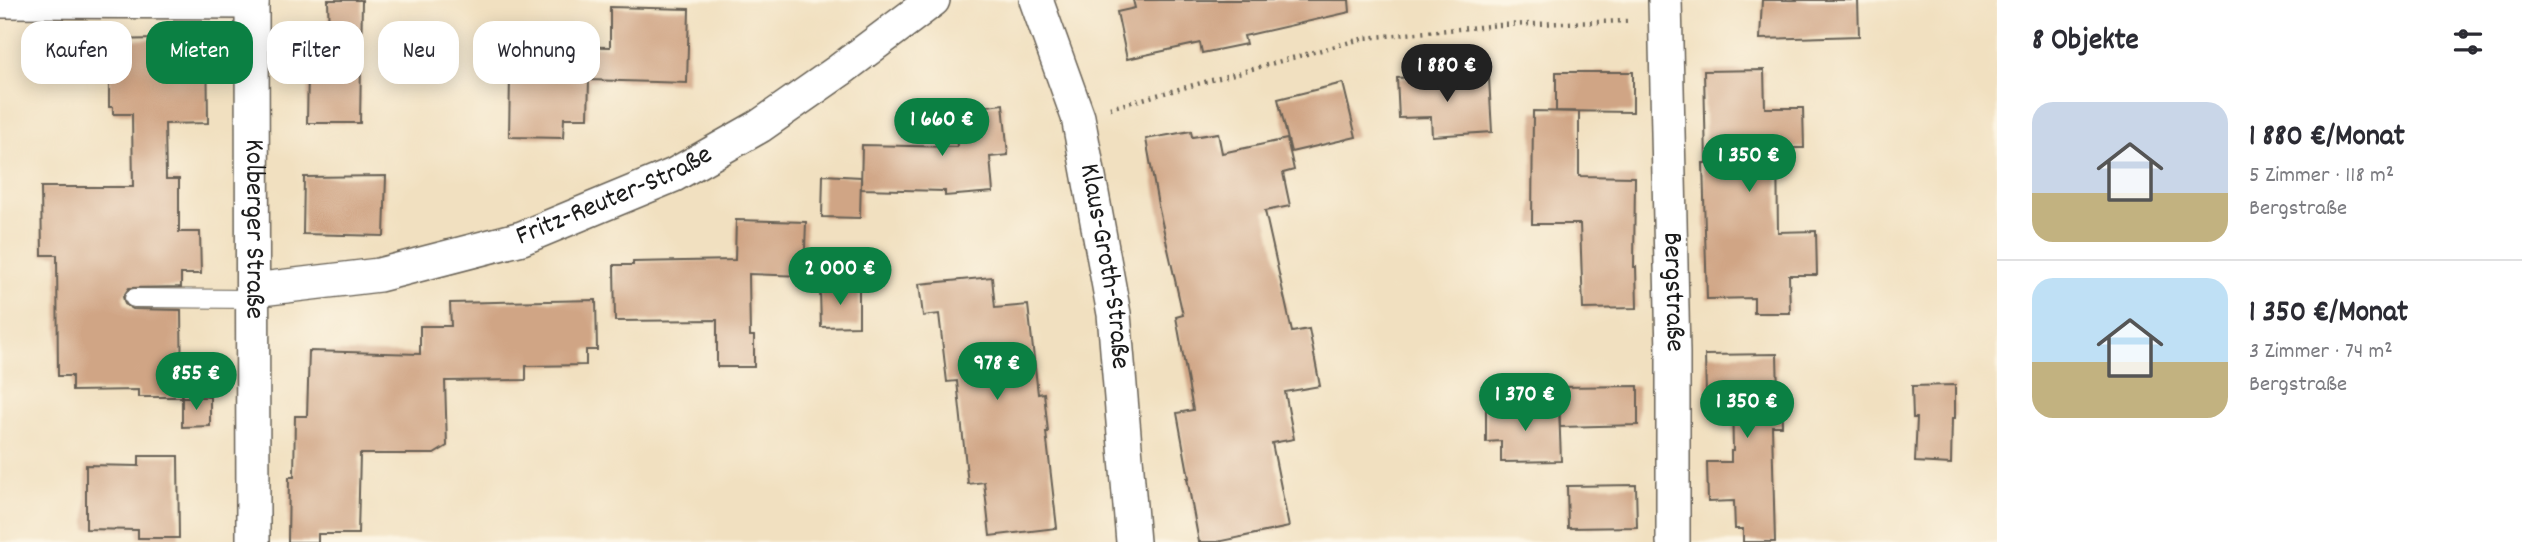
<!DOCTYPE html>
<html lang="de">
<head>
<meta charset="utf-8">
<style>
  body { margin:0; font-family:Dekko,sans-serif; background:#f2f2f3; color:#2b2b33; height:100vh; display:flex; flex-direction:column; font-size:26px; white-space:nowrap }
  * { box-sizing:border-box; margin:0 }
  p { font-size:23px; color:#7c7c81 }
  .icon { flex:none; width:38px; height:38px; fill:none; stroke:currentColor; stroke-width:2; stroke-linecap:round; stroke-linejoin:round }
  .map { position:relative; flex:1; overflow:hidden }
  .sheet { display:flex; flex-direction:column; background:#fff; width:525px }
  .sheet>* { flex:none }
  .guide { position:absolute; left:21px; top:21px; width:665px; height:63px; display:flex; gap:14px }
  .price { position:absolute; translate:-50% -60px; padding:0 16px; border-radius:24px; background:#0b8043; color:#fff; font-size:23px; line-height:46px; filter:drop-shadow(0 2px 4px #0008) }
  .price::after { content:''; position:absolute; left:50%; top:42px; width:21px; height:16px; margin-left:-10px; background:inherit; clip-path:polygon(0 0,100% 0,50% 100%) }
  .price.active { background:#222; color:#fff }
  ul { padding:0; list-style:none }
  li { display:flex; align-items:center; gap:21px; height:175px; padding:0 35px }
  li+li { border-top:2px solid #e1e1e2 }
  li span { display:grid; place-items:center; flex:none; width:196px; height:140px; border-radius:21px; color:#555 }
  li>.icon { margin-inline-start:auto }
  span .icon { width:84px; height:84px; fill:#fffc; stroke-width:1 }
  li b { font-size:30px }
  h2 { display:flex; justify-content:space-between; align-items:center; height:84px; padding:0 35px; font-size:30px }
  .pill { padding:0 24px; border-radius:21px; background:#fff; box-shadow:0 4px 18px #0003; font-size:24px; line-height:63px }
  .pill.active { background:#0b8043; color:#fff }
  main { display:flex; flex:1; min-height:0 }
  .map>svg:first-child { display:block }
  .building { fill:#d0a585 }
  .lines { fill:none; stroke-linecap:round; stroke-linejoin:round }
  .service-casing { stroke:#676155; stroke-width:20 }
  .minor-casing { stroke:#676155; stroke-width:36 }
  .path { stroke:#676155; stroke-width:4.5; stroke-dasharray:2 5; stroke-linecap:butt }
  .service { stroke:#fff; stroke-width:18 }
  .minor { stroke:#fff; stroke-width:33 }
  .labels { text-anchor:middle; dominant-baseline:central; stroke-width:5; stroke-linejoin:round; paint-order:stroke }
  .street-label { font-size:28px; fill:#1c1c1c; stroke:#fcf5e5 }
</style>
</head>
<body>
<main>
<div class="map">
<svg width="1997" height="542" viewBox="0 0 1997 542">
  <rect width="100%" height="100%" fill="#fcf5e5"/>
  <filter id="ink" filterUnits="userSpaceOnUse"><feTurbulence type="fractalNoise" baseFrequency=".0143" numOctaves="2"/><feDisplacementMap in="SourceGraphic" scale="14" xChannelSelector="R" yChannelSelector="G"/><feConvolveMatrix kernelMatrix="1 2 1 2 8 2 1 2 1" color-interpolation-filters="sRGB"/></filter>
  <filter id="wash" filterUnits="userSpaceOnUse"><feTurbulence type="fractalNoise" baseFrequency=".00686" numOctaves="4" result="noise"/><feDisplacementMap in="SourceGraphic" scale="28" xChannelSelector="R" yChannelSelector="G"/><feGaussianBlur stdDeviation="1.57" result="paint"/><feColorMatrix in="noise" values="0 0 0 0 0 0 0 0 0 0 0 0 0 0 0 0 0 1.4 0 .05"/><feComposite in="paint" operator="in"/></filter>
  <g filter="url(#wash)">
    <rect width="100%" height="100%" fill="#f1e0c0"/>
    <g id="blocks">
      <!-- building -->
      <g class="building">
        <polygon points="328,0 362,0 360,123 307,123 308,70 330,71"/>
        <polygon points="1133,0 1349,0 1350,12 1244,36 1246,44 1202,53 1200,43 1127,59 1117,12 1135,8"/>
        <polygon points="1762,0 1858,0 1859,36 1760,39"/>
        <polygon points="610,7 689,9 687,83 589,80 588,118 564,118 563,138 509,137 510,77 488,76 489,45 610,47"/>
        <polygon points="207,38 208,123 165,124 166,179 179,179 179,232 200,232 201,274 181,274 181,287 129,288 123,297 125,304 133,309 181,310 182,397 138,397 138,390 72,391 72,376 58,376 57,255 42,255 41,187 133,187 132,114 113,114 113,107 109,107 109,40"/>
        <polygon points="1764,70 1765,108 1803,108 1804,148 1777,148 1778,232 1816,231 1817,275 1789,275 1790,313 1754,313 1754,298 1707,299 1703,163 1706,163 1704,71"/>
        <polygon points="1556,72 1633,72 1633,112 1556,111"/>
        <polygon points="1429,76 1429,82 1489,78 1492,132 1432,136 1431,117 1399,118 1397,78"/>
        <polygon points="1343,83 1356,137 1291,152 1278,99"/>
        <polygon points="1003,104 1008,155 990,157 993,192 945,196 945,191 861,189 862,145 957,147 954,110"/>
        <polygon points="1533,111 1579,112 1579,176 1635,177 1634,267 1636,267 1637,308 1583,309 1580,224 1532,224"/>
        <polygon points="1191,131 1192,137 1218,133 1222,153 1287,139 1294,170 1283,173 1290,206 1265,211 1292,332 1309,329 1320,386 1285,392 1294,439 1272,443 1289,527 1217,542 1199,542 1187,478 1189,478 1177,413 1193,410 1176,317 1183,315 1158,205 1146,139"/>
        <polygon points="823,175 861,177 860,218 822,217"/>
        <polygon points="386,176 384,236 303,234 304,177"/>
        <polygon points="736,220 806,222 804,276 749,274 750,336 754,336 754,367 717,367 717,320 615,321 614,265 633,265 633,262 735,260"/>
        <polygon points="992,277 995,308 1028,305 1038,394 1044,393 1048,432 1046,432 1057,528 990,536 984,482 968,484 957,381 947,382 939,314 923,316 919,284"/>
        <polygon points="859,288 859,326 821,327 820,289"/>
        <polygon points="596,300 597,350 586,350 586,365 526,366 526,380 445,381 447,446 434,454 360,454 358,534 318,534 318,542 288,542 289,477 294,477 295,416 307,416 309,351 420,354 420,326 451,326 450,303"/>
        <polygon points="1777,354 1778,394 1781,394 1782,426 1772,426 1775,542 1743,542 1743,529 1735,529 1734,501 1708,502 1707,462 1731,462 1731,451 1733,451 1732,395 1706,395 1705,355"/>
        <polygon points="1955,385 1955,418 1952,418 1951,464 1915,462 1917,418 1913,418 1912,386"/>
        <polygon points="1638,386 1638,425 1560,427 1559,387"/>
        <polygon points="182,397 210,397 210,426 182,427"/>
        <polygon points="1559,407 1561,461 1501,462 1501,441 1486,442 1486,408"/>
        <polygon points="139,456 178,456 179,538 138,538 138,530 86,529 86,465 139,466"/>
        <polygon points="1636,485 1637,527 1568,528 1567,486"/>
      </g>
    </g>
  </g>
  <g filter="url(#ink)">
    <use href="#blocks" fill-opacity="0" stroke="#676155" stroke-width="2"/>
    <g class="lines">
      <!-- service casing -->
      <g class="service-casing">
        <polyline id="service" points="134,298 253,299"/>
      </g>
      <!-- minor casing -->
      <g class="minor-casing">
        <g id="minor">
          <path id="s1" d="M 252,0 L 253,542"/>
          <path id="s2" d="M 1036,0 L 1078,117 L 1114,314 L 1133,542"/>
          <path id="s3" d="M 1665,0 L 1673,353 L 1673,542"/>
          <polyline points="0,1 252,2"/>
          <path id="s4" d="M 253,290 L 379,275 L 522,238 L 674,175 L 760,126 L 840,70 L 933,0"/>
        </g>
      </g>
      <!-- path -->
      <polyline class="path" points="1110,108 1365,38 1500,25 1630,21"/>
      <!-- service -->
      <use href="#service" class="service"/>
      <!-- minor -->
      <use href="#minor" class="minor"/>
    </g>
  </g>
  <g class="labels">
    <!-- street labels -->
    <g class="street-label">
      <text stroke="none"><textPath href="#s4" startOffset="376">Fritz-Reuter-Straße</textPath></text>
      <text stroke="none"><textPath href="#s1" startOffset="229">Kolberger Straße</textPath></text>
      <text stroke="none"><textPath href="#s2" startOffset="276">Klaus-Groth-Straße</textPath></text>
      <text stroke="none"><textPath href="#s3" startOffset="292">Bergstraße</textPath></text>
    </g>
  </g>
</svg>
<b class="price active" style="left:1447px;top:104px">1 880 €</b>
<b class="price" style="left:942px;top:158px">1 660 €</b>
<b class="price" style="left:1749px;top:194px">1 350 €</b>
<b class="price" style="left:840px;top:307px">2 000 €</b>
<b class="price" style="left:997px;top:402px">978 €</b>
<b class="price" style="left:196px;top:412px">855 €</b>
<b class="price" style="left:1525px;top:433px">1 370 €</b>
<b class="price" style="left:1747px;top:440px">1 350 €</b>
<div class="guide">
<a class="pill">Kaufen</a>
<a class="pill active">Mieten</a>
<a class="pill">Filter</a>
<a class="pill">Neu</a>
<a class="pill">Wohnung</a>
</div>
</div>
<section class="sheet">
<h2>8 Objekte<svg class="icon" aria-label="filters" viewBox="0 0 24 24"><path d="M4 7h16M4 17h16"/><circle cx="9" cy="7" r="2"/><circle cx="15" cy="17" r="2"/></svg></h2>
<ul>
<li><span style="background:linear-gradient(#c9d6e8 65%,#c2b280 0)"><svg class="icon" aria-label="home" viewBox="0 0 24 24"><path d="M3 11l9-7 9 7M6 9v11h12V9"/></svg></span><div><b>1 880 €/Monat</b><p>5 Zimmer · 118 m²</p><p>Bergstraße</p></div></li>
<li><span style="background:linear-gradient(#bfe0f5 60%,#c2b280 0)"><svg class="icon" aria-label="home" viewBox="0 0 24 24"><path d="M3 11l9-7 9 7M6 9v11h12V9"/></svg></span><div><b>1 350 €/Monat</b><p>3 Zimmer · 74 m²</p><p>Bergstraße</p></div></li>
</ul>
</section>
</main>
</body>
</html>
